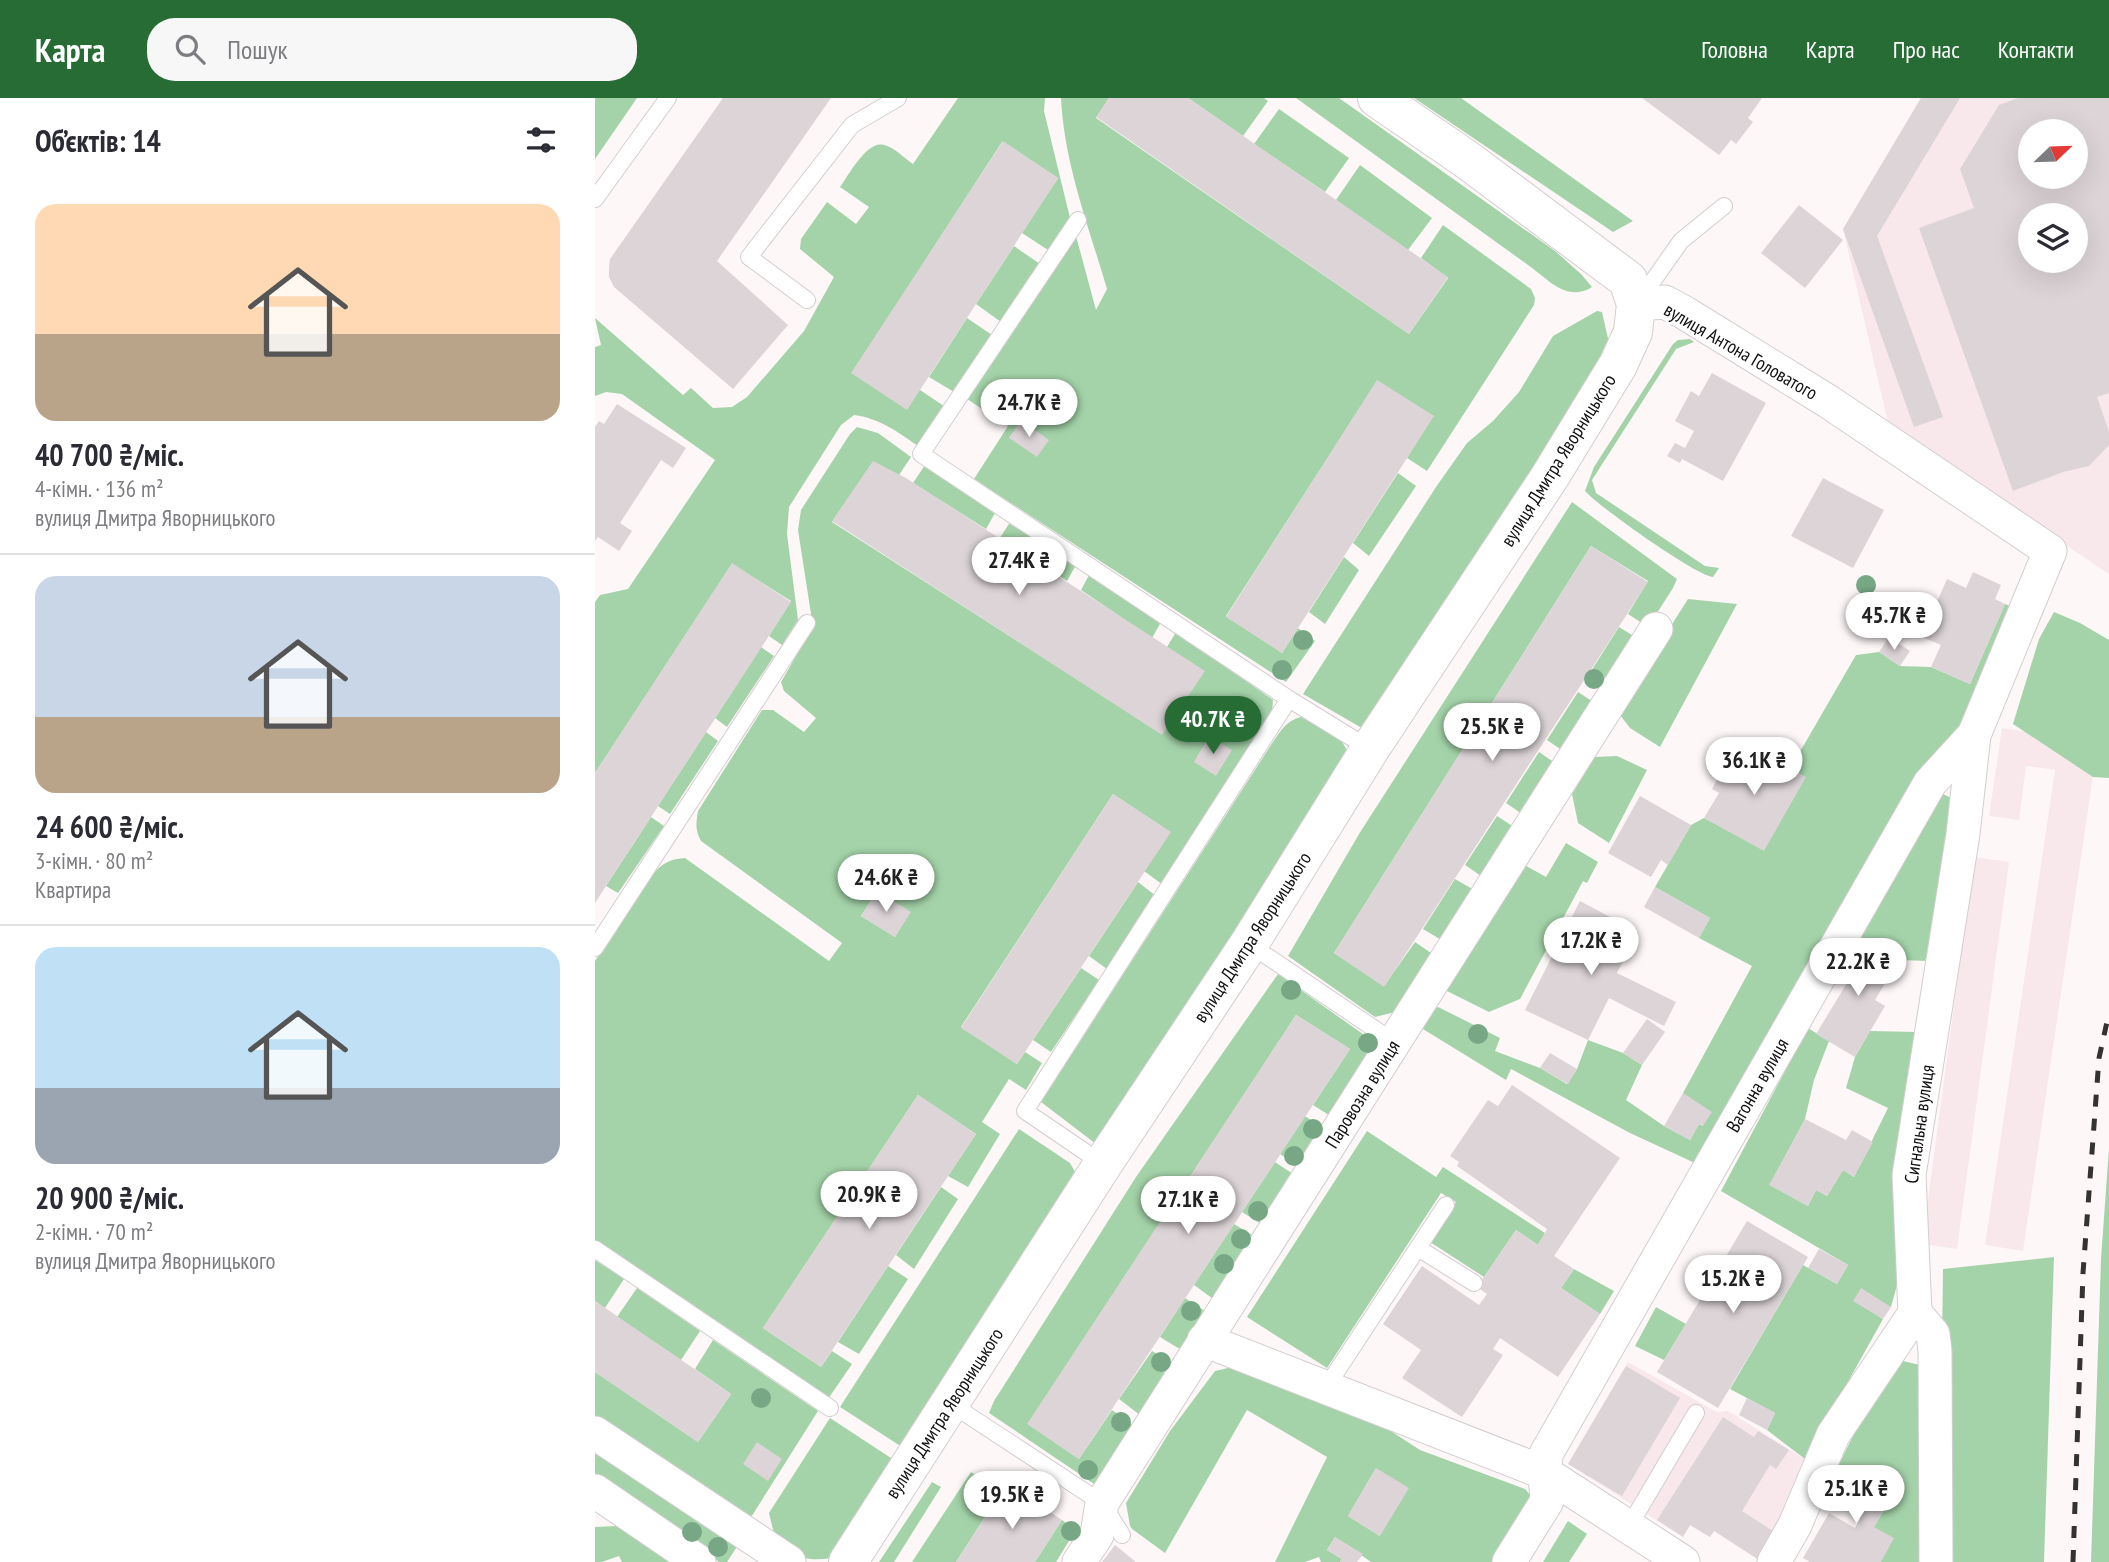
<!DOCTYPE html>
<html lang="uk">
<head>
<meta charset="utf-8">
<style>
  body { margin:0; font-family:"PT Sans Narrow",sans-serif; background:#f7f7f7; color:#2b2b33; height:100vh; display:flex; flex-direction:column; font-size:26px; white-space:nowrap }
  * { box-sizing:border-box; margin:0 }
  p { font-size:23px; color:#7c7c81 }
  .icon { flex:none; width:38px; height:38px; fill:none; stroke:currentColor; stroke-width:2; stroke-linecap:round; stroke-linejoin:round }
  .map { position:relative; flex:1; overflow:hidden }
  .sheet { display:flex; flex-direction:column; background:#fff; width:595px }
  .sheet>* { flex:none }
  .needle { width:46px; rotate:67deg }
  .buttons { position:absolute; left:1423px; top:21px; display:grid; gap:14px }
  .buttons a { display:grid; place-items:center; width:70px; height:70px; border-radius:50%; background:#fff; box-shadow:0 7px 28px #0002; font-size:35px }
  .price { position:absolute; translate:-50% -60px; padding:0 16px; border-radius:24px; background:#fff; color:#222; font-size:23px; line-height:46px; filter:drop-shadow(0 2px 4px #0008) }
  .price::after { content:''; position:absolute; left:50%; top:42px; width:21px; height:16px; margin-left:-10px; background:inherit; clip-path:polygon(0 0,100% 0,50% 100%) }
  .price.active { background:#276b35; color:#fff }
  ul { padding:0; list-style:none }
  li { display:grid; align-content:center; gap:14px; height:371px; padding:0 35px }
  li+li { border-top:2px solid #e1e1e2 }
  li span { display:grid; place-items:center; height:217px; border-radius:21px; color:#555 }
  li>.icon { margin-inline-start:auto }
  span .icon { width:126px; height:126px; fill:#fffc; stroke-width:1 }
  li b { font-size:30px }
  h2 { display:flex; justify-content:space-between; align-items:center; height:84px; padding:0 35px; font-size:30px }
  header { display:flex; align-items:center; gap:42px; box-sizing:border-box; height:98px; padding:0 35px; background:#276b35; color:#fff }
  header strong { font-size:33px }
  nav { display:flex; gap:38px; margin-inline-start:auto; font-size:24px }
  .search { width:490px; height:63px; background:#f7f7f7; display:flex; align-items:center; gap:18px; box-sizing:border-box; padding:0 24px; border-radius:28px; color:#7c7c81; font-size:26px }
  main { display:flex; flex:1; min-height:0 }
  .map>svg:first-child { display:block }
  .built { fill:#f8e8ec; fill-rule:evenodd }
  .green { fill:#a4d3a9; fill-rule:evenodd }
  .building { fill:#dcd4d6; fill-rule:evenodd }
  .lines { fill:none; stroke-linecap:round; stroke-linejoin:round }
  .lane-casing { stroke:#d4cdcf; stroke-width:18 }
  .street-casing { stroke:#d4cdcf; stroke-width:35 }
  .secondary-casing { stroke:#d4cdcf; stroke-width:40 }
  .lane { stroke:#fff; stroke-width:16 }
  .street { stroke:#fff; stroke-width:33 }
  .secondary { stroke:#fff; stroke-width:38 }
  .rail { stroke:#353233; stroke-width:5; stroke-dasharray:12 12; stroke-linecap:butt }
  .tree { fill:#77a784 }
  .labels { text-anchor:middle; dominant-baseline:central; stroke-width:5; stroke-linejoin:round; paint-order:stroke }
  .street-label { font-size:19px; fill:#120f10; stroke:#fff }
</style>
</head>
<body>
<header>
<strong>Карта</strong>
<div class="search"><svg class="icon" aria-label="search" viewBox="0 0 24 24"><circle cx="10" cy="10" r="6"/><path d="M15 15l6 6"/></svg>Пошук</div>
<nav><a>Головна</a><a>Карта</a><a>Про нас</a><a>Контакти</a></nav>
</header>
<main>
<section class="sheet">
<h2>Об’єктів: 14<svg class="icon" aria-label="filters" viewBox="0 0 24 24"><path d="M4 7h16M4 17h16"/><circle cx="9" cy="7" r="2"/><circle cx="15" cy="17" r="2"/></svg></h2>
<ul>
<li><span style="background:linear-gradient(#ffd9b3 60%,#b9a48a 0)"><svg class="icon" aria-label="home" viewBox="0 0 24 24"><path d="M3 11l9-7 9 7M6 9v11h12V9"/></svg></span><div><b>40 700 ₴/міс.</b><p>4-кімн. · 136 m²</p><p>вулиця Дмитра Яворницького</p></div></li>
<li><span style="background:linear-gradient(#c9d6e8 65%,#b9a48a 0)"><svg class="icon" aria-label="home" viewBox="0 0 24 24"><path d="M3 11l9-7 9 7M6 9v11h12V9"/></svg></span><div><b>24 600 ₴/міс.</b><p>3-кімн. · 80 m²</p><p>Квартира</p></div></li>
<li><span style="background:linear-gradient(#bfe0f5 65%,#9aa5b1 0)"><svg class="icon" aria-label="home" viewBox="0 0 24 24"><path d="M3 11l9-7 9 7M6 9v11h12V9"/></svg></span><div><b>20 900 ₴/міс.</b><p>2-кімн. · 70 m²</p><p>вулиця Дмитра Яворницького</p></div></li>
</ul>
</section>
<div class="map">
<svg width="1514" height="1464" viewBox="0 0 1514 1464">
  <rect width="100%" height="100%" fill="#fef7f8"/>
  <!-- built -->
  <g class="built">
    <path d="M 1326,0 L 1514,0 L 1514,476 L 1294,329 L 1248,131 ZM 1435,33 L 1480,33 L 1480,79 L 1435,79 ZM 1435,117 L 1480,117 L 1480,163 L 1435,163 Z"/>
    <polygon points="1407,630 1503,644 1428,1153 1390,1147 1460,672 1431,668 1424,722 1394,718"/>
    <polygon points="1379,759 1414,764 1362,1151 1327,1146"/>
    <polygon points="1033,1264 1122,1314 1133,1313 1210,1361 1181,1435 1119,1433 1115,1439 1095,1427 1088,1439 973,1366"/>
  </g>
  <!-- green -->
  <g class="green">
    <polygon points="0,0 42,0 0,61"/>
    <path d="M 363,0 L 450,0 L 449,13 L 475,120 L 453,152 L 427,135 L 463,80 L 407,44 L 257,275 L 325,292 L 349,308 L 323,348 C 303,334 284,320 259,317 L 246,327 L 194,409 L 192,436 L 203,522 L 187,547 L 174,538 L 196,503 L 137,466 L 0,675 L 0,504 L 5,497 L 33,491 L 120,362 L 27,296 L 11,294 L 0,298 L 0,249 L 6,247 L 0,220 L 88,297 L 96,290 L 118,310 L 137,309 L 152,299 L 209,233 L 239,179 L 205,151 L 206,141 L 232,104 L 261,126 L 274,109 L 245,89 C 254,77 272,42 289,47 C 299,49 309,60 318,66 Z"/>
    <path d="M 466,0 L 514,0 L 501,20 L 814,236 L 853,180 L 826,160 L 848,127 L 936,191 L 940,200 L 939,207 L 832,373 L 812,360 L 838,318 L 782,283 L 631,518 L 687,555 L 703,530 L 720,543 L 691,584 L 379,381 L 413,328 L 372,301 L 481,138 L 501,212 L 512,191 C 494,129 469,65 466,0 Z"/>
    <polygon points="593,0 669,0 673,3 648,38"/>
    <path d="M 701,0 L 744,0 L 960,153 L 986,176 L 997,189 C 972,205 953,181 933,167 Z"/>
    <polygon points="819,0 866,0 1038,123 1018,134"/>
    <polygon points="684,11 754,60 730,94 659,46"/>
    <polygon points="765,67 837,120 813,152 741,102"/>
    <polygon points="419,148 445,166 406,224 381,206"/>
    <polygon points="1002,213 1007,214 1014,245 1010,264 772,633 708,596 841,389 872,345 898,323 924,294 958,238"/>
    <polygon points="372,220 397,237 359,294 334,279"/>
    <path d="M 1095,241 L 1099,244 L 1081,251 L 997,382 L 1001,395 L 1110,468 L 1124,470 L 1118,479 C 1100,477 1003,408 990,393 L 999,369 L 1078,246 L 1083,242 Z"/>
    <path d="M 262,329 L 283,335 L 316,359 L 304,377 L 237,424 L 567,636 L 572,549 L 581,534 L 678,602 L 677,615 L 568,787 L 549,773 L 575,734 L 518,696 L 366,929 L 422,966 L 430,954 L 447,965 L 431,992 L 414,981 L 387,1024 L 405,1036 L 373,1089 L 353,1078 L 381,1036 L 323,997 L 168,1230 L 226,1269 L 237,1253 L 257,1266 L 233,1301 L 0,1144 L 0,863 L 60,774 C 69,764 76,761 90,760 L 234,863 L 247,845 L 106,743 C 100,733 101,725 103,713 L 167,612 L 178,612 L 209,634 L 221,620 L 189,593 L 186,584 L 218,529 L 203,432 L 206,412 L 255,336 ZM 282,793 L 315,814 L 300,839 L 266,818 Z"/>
    <polygon points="330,367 400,415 391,431 318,385"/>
    <polygon points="803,375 821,388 774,458 758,445"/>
    <polygon points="977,404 1082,481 1078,490 1053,529 1033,516 1053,483 996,448 739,855 789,888 820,844 839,857 800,914 780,919 693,858 764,736"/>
    <polygon points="415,424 481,467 472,483 405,440"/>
    <polygon points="749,459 764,472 730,526 714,514"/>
    <polygon points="494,477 566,524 557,540 486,492"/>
    <polygon points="1093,501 1142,506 1065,649 1035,630 1022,613"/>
    <polygon points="1410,506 1417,509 1369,621 1294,734 1102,1066 1035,1035 916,971 911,982 823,928 834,912 843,909 905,940 900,953 945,970 972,986 982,971 993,942 1028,955 1047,967 1031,1002 1069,1028 1095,1042 1104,1026 1108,1028 1088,995 1157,868 1104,840 1115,820 1060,789 1096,727 1109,720 1169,752 1195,671 1261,557 1284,554 1305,568 1336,569 1375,586"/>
    <polygon points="1459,514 1485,525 1514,542 1514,680 1498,679 1418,626 1444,541"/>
    <polygon points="1024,529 1045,542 1011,593 991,581"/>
    <polygon points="166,549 179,558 132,629 120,620"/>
    <polygon points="983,594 1003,607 971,655 952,642"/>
    <path d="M 706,619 L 746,642 L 758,663 L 505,1049 L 446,1004 L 676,647 C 685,634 690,623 706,619 Z"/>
    <polygon points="111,634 123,643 75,716 63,708"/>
    <polygon points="944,654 963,667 930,718 911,705"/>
    <polygon points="1022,658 1052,672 1014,745 983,725 977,696 1000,659"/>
    <polygon points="1346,695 1362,703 1333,863 1304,862 1266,839"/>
    <polygon points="902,718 922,731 889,780 870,767"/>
    <polygon points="56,719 69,728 23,795 11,788"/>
    <polygon points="971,745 1003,764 992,785 988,783 925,901 894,914 846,890 919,761 951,779"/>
    <polygon points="860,781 881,793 848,843 828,831"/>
    <polygon points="543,784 561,798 512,871 494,858"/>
    <polygon points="486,870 504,882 456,954 438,942"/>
    <polygon points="683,876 782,946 740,1021 718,1007 755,951 701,917 433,1326 484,1361 517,1312 538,1327 499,1386 394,1315 399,1303 541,1079"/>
    <polygon points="1213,930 1234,943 1219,982 1210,1021 1175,1087 1213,1108 1221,1092 1232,1098 1248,1072 1259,1079 1293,1010 1251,990 1260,959 1275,933 1321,934 1305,1176 1296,1209 1259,1203 1288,1221 1210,1361 1172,1332 1180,1315 1135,1291 1208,1167 1242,1186 1253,1167 1126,1093"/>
    <polygon points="710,1018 732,1033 706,1070 685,1056"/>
    <polygon points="424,1031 475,1065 480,1074 307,1349 245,1309"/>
    <polygon points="772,1033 841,1079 848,1069 950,1135 943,1147 921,1132 889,1179 835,1144 861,1104 846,1095 732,1270 652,1219"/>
    <polygon points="1514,1050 1514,1464 1496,1464 1506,1161"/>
    <polygon points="680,1064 701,1078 669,1128 647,1114"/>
    <polygon points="346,1089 363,1101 319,1171 301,1157"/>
    <polygon points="639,1126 662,1140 621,1203 599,1187"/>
    <polygon points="1459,1159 1449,1464 1344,1464 1348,1171"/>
    <polygon points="0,1162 29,1181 10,1210 0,1203"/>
    <polygon points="293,1168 313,1181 264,1256 243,1244"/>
    <polygon points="979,1171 1019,1193 1005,1216 966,1190"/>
    <polygon points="42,1190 105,1233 86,1262 22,1219"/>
    <polygon points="590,1200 613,1215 588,1253 565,1239"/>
    <polygon points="1061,1209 1091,1226 1069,1262 1040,1248"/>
    <polygon points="118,1242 223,1313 153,1424 0,1320 0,1274 103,1344 136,1296 100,1271"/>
    <polygon points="557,1253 579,1266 545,1317 524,1301"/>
    <polygon points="1304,1262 1333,1269 1333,1464 1286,1464 1279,1429 1303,1388 1268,1368 1244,1408 1228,1398 1270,1314"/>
    <path d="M 646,1267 L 768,1315 L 825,1352 L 930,1391 L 938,1400 L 904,1464 L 776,1464 L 740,1439 L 732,1452 L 747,1461 L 745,1464 L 726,1464 L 724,1459 L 710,1464 L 680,1464 L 732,1359 L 652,1312 L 570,1455 L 537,1431 L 535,1428 L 531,1405 L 575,1333 L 620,1273 ZM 781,1370 L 785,1438 L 753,1418 Z"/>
    <path d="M 235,1320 L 299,1362 L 236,1460 C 214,1464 189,1459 180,1437 C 177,1430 176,1422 174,1415 Z"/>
    <polygon points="0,1349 143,1447 132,1464 124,1464 0,1379"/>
    <polygon points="376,1374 406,1394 361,1464 317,1464"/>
    <polygon points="337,1384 346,1389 299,1464 284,1464"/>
    <polygon points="467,1422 481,1432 479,1435 461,1464 440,1464"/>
    <polygon points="973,1423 992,1436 974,1464 948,1464"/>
    <polygon points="22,1428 82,1464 27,1464 24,1458 7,1464 0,1464 0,1429"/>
  </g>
  <!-- building -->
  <g class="building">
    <polygon points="128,0 236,0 122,163 193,227 138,291 19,189 14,179 14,169 15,161"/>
    <polygon points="514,0 593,0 853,179 814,236 501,19"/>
    <polygon points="1047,0 1167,0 1153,20 1158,24 1141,46 1136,42 1124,57"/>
    <polygon points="1326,0 1365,0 1282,138 1348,319 1319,329 1248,131"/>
    <path d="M 1423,0 L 1514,0 L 1514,295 L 1502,299 L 1514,334 L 1514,347 L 1494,368 L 1468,374 L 1418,393 L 1324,130 L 1379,110 L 1365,71 L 1404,7 ZM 1435,33 L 1480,33 L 1480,79 L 1435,79 ZM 1435,117 L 1480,117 L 1480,163 L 1435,163 Z"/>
    <polygon points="408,43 463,80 312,312 256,275"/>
    <polygon points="1204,107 1248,142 1210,190 1166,155"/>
    <polygon points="1117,275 1171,305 1128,383 1087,361 1085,365 1072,358 1080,345 1090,350 1099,333 1080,323 1096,293 1104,298"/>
    <polygon points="782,282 839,318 687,555 631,519"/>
    <polygon points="22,306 91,350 78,370 66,362 25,425 37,433 24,453 3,439 0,443 0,329 4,323 9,326"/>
    <polygon points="426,322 454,342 442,359 414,340"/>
    <polygon points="278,363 311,380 610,573 567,637 237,423"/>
    <polygon points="1228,380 1289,412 1258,470 1196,438"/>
    <polygon points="996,448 1053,484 789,889 739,855"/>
    <polygon points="137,465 196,504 0,805 0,675"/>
    <polygon points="1378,474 1406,487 1400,501 1410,506 1375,586 1336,569 1346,547 1327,539 1352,481 1371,490"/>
    <polygon points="1294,539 1315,553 1305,568 1284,554"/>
    <polygon points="614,638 637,652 621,678 599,664"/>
    <polygon points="1150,647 1211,679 1169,753 1109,720 1124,695 1117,691 1132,663 1138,668"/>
    <polygon points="518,696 576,734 422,966 366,930"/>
    <polygon points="1045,698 1096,727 1073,767 1066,762 1056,779 1013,755"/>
    <polygon points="1060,789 1115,820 1104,840 1049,809"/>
    <polygon points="282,793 316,814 300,839 266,818"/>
    <polygon points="985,803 1032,828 1022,848 1033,853 1022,875 1081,904 1069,928 1014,900 993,942 930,912"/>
    <polygon points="1266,839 1304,862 1280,902 1290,908 1260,959 1221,936 1252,885 1242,879"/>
    <polygon points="701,917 755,951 484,1361 432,1326"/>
    <polygon points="1052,921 1070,934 1047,967 1028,955"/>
    <polygon points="955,955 982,971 973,986 945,970"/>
    <polygon points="917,987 1025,1060 959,1158 979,1171 966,1190 1005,1216 963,1279 905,1240 898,1251 908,1257 867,1319 807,1280 826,1252 788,1226 827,1168 884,1207 892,1196 882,1189 921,1132 943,1147 950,1135 952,1131 862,1068 864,1064 855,1058 893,1002 903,1008"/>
    <polygon points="1088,995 1117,1014 1108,1028 1104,1026 1095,1042 1069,1028"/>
    <polygon points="323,997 381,1036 226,1269 168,1230"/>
    <polygon points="1210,1021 1251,1042 1257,1032 1278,1044 1259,1079 1248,1072 1232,1098 1221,1092 1213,1108 1174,1087"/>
    <polygon points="1152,1123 1213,1159 1123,1310 1062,1274"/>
    <polygon points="1224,1151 1253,1167 1242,1186 1213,1170"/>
    <polygon points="1266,1190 1296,1209 1288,1221 1258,1203"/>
    <polygon points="0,1203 136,1296 103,1344 0,1274"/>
    <polygon points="1031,1268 1085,1300 1027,1398 973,1366"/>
    <polygon points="1152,1300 1180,1315 1172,1332 1144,1317"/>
    <polygon points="1128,1319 1159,1339 1163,1333 1194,1352 1181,1371 1175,1367 1147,1413 1181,1435 1164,1462 1119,1433 1115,1439 1095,1427 1088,1439 1062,1422"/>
    <polygon points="162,1344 187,1361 173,1383 148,1366"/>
    <polygon points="1268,1368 1303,1389 1279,1429 1299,1440 1286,1464 1215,1464 1208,1460 1234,1415 1260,1430 1265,1421 1244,1408"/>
    <polygon points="781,1370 814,1390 785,1438 753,1418"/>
    <polygon points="412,1385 467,1422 440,1464 361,1464"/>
    <polygon points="740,1439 768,1456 762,1464 745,1464 747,1461 732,1452"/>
    <polygon points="520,1447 541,1464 507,1464"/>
  </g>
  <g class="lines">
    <!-- lane casing -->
    <g class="lane-casing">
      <g id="lane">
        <polyline points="0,101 73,0"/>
        <polyline points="483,122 326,356 694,601 775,651"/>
        <polyline points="212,202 154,159 257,27 303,0"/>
        <polyline points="1043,204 1086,143 1129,108"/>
        <polyline points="654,846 799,944"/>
        <polyline points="0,850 212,525"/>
        <polyline points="508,1066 430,1013 694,601"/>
        <polyline points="823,1150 879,1185"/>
        <polyline points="0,1151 235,1310"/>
        <polyline points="730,1291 851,1107"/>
        <polyline points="356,1306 507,1405 527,1437"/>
        <polyline points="1033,1430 1101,1315"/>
      </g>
    </g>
    <!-- street casing -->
    <g class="street-casing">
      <g id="street">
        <polyline points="1320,1215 1338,1236 1340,1253 1341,1464"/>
        <polyline points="609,1242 950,1375 1088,1464"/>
        <polyline points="0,1335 194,1464"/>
        <polyline points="0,1393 104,1464"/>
        <polyline points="484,1464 502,1437 507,1405 1061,531"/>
        <polyline points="914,1464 952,1403 950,1375 951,1356 1335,685 1379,637 1455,453 1234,304 1090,215 1070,204 1041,206"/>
        <polyline points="1179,1464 1200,1427 1238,1337 1320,1215 1314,1077 1368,736 1379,637"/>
      </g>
    </g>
    <!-- secondary casing -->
    <g class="secondary-casing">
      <polyline id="secondary" points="253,1464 508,1066 654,846 775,651 954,380 1023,267 1038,234 1041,206 1033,182 871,61 782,0"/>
    </g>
    <!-- lane -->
    <use href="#lane" class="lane"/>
    <!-- street -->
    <use href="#street" class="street"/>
    <!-- secondary -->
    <use href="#secondary" class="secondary"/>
    <!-- rail -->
    <polyline class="rail" points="1478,1464 1488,1175 1504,960 1514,915"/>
  </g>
  <!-- trees -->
  <g class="tree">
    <circle cx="1271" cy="487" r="10"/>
    <circle cx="708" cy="542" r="10"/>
    <circle cx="687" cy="572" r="10"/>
    <circle cx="999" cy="581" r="10"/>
    <circle cx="696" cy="892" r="10"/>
    <circle cx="883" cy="936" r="10"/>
    <circle cx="773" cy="945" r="10"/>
    <circle cx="718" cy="1031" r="10"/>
    <circle cx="699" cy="1058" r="10"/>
    <circle cx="663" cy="1113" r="10"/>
    <circle cx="646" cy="1141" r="10"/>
    <circle cx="629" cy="1166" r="10"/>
    <circle cx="596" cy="1213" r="10"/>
    <circle cx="566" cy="1264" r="10"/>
    <circle cx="166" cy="1300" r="10"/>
    <circle cx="526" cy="1324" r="10"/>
    <circle cx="493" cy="1372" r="10"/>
    <circle cx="476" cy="1433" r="10"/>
    <circle cx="97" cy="1434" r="10"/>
    <circle cx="123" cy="1449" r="10"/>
  </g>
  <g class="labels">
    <!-- street labels -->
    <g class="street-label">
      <text transform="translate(1146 253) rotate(30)">вулиця Антона Головатого</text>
      <text transform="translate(963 362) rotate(-58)">вулиця Дмитра Яворницького</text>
      <text transform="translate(657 839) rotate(-57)">вулиця Дмитра Яворницького</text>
      <text transform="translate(1162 987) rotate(-60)">Вагонна вулиця</text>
      <text transform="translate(767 996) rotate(-58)">Паровозна вулиця</text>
      <text transform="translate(1324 1026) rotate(-82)">Сигнальна вулиця</text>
      <text transform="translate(349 1315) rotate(-57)">вулиця Дмитра Яворницького</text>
    </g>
  </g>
</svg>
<div class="buttons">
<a><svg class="needle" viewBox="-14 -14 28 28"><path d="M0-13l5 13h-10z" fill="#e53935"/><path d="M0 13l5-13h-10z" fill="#7c7c81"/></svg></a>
<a><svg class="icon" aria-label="layers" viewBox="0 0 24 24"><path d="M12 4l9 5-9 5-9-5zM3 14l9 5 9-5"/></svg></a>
</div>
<b class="price" style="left:434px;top:341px">24.7K ₴</b>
<b class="price" style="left:424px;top:499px">27.4K ₴</b>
<b class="price" style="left:1299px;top:554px">45.7K ₴</b>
<b class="price active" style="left:618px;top:658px">40.7K ₴</b>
<b class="price" style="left:897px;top:665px">25.5K ₴</b>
<b class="price" style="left:1159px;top:699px">36.1K ₴</b>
<b class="price" style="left:291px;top:816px">24.6K ₴</b>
<b class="price" style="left:996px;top:879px">17.2K ₴</b>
<b class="price" style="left:1263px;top:900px">22.2K ₴</b>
<b class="price" style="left:274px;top:1133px">20.9K ₴</b>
<b class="price" style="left:593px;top:1138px">27.1K ₴</b>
<b class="price" style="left:1138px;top:1217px">15.2K ₴</b>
<b class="price" style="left:1261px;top:1427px">25.1K ₴</b>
<b class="price" style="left:417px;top:1433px">19.5K ₴</b>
</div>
</main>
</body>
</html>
